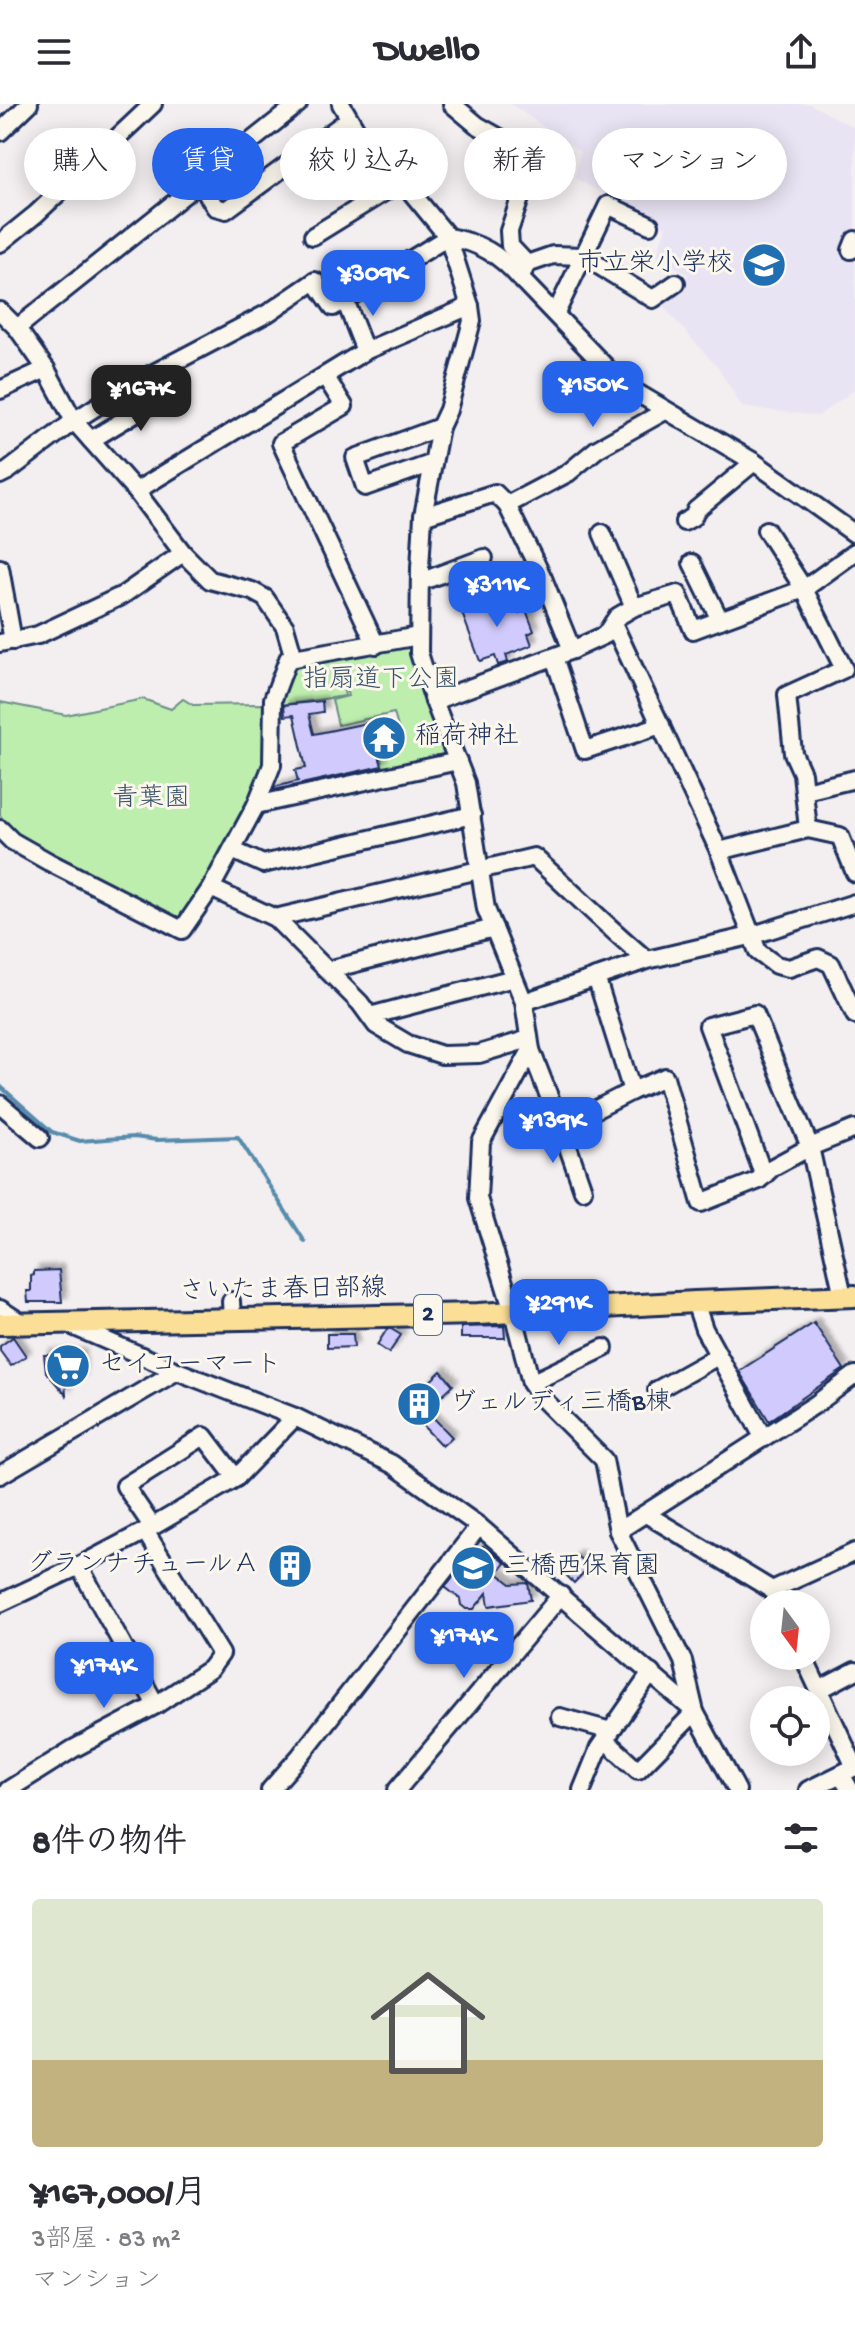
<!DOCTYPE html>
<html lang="ja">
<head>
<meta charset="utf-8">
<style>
  body { margin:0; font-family:"Gochi Hand","Klee One",sans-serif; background:#f7f7f7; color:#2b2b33; height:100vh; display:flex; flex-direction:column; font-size:30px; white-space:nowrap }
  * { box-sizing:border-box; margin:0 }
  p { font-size:26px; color:#7c7c81 }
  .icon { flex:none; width:44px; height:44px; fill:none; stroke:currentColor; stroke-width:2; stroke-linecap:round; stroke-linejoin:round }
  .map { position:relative; height:1686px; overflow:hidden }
  .panel { display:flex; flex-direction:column; background:#fff; flex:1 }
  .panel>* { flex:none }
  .top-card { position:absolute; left:24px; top:24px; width:808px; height:72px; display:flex; gap:16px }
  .needle { width:52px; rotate:165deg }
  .buttons { position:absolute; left:750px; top:1486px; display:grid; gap:16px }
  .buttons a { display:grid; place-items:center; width:80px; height:80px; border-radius:50%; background:#fff; box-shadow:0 4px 20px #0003; font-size:40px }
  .price { position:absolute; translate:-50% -68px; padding:0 18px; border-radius:16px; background:#2563eb; color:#fff; font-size:26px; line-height:52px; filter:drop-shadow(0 2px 4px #0008) }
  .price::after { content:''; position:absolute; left:50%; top:48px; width:24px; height:18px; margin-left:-12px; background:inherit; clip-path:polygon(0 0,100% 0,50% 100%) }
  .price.current { background:#222; color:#fff }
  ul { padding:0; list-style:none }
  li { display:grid; align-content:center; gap:16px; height:424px; padding:0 32px }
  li+li { border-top:2px solid #e1e1e2 }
  li span { display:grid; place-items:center; height:248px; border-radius:8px; color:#555 }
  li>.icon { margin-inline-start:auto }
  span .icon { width:144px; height:144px; fill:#fffc; stroke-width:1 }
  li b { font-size:34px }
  h2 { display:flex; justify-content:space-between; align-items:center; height:96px; padding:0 32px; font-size:34px }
  .chip { padding:0 28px; border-radius:36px; background:#fff; box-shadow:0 4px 20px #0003; font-size:28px; line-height:72px }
  .chip.current { background:#2563eb; color:#fff }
  header { display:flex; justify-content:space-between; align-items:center; height:104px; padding:0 32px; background:#fff; font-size:36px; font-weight:700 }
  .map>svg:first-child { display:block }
  .built { fill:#e9e4f3 }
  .green { fill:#bdeeae; stroke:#6c8e86; stroke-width:2 }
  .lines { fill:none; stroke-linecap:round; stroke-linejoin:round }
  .stream { stroke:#578bac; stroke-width:4 }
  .building { fill:#d1cbfd; stroke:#1b2f5e; stroke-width:2; filter:url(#shadow) }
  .minor-casing { stroke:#1b2f5e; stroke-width:22 }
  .major-casing { stroke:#1b2f5e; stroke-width:26 }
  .minor { stroke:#fbf7ec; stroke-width:16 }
  .major { stroke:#fbdf96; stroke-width:20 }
  .labels { text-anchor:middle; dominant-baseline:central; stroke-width:6; stroke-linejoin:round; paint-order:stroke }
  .shield { fill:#fbf7ec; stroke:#5e6b89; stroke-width:2 }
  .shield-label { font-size:24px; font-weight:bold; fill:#1b2f5e }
  .poi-label { font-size:26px; fill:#1b2f5e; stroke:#fbf7ec; text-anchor:start }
  .park-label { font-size:26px; fill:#3b556e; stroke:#fbf7ec }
  .street-label { font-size:26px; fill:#1b2f5e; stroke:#fbf7ec }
</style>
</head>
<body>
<header><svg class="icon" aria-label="menu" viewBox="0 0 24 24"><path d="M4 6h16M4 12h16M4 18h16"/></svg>Dwello<svg class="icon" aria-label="share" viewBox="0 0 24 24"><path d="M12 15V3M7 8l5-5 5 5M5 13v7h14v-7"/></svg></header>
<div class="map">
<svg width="855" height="1686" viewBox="0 0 855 1686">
  <defs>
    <filter id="shadow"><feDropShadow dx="5" dy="-5" stdDeviation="2" flood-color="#0004"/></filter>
  </defs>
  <rect width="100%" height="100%" fill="#f3eeef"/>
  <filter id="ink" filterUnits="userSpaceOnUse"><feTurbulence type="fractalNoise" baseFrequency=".0125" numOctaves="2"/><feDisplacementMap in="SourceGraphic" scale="16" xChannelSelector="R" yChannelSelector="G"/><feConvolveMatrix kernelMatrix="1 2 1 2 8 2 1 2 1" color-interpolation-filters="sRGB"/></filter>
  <g filter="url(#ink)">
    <!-- built -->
    <polygon class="built" points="511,0 810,0 855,24 855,285 818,312 742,303 719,265 660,199 689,171 657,151 666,123 575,74 580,48"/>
    <!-- green -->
    <g class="green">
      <path d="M 417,538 L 415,565 L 437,628 C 444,635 449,645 446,654 L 384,668 L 378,640 L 401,634 L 394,609 L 338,621 L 332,596 L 348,592 L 339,561 L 345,592 L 280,601 L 292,561 Z"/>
      <polygon points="143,595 171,605 183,595 193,601 274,600 267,659 252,699 180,820 80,763 13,729 0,711 0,598 66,611"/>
    </g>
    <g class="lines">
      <!-- stream -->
      <polyline class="stream" points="0,982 52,1028 80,1037 134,1033 157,1036 238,1033 305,1138"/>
    </g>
    <!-- building -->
    <g class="building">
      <polygon points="480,494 484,506 514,495 519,509 526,506 534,527 528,530 532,541 506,551 508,558 498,561 495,552 480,557 459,501"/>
      <polygon points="322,597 323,608 309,610 314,630 367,619 373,649 378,648 382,662 274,686 275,683 298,677 295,666 306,664 294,611 285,612 284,601"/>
      <polygon points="59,1166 62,1198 28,1198 27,1187 31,1187 31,1172 34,1171 34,1167"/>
      <polygon points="814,1219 844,1265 769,1317 739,1267"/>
      <polygon points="504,1222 505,1234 461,1234 461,1223"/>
      <polygon points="387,1225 391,1225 401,1231 389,1249 377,1241"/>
      <polygon points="327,1230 353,1230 354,1243 327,1244"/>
      <polygon points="13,1233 26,1252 11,1262 0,1247 0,1242"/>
      <polygon points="81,1250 81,1276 65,1277 66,1291 46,1268 44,1251"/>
      <polygon points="441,1267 453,1281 426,1306 452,1333 442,1342 404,1302"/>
      <polygon points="483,1442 505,1459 497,1469 511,1480 528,1479 531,1496 489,1502 487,1489 474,1505 466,1505 461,1501 460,1495 445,1483 476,1444 479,1447"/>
      <polygon points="290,1446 306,1465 290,1478 275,1459"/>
      <polygon points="576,1451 589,1463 574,1479 561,1466"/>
    </g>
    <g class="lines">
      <!-- minor casing -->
      <g class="minor-casing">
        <g id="minor">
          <polyline points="341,0 371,51 402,77 448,133 470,202 472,217 448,306 440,323 423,412 420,464 419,549 434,597 466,679 486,805 524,898 531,946 481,1038 478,1094 513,1208 531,1279 539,1291 604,1356 618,1427 683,1557 695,1608 737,1686"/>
          <polyline points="452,0 477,21 534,53 509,127 510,142 527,160 520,174 622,280 754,358 855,430"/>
          <polyline points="0,28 29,0"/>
          <polyline points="199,77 215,103 226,106 348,16"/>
          <polyline points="313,132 402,77"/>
          <polyline points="0,139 36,110 153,0"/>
          <polyline points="851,146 855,136"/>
          <polyline points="527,160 553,151 583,152 653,195 676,179"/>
          <polyline points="345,196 365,247"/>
          <polyline points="0,207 17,224 46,265 74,317 136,387 183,449 210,476 252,487 265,494 285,523 294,554"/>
          <polyline points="556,209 608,101 650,121"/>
          <polyline points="17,224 298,0"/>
          <polyline points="325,272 344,302 281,339 376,541"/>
          <polyline points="0,286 46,265"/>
          <polyline points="91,336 170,288"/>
          <polyline points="433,359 365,383 355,354 440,323"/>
          <path d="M 0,371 L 8,367 L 74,317 L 127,283 L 268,209 L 315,177 L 333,203 L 448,133 C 479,138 500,151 520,174"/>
          <polyline points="136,387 365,247 470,202"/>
          <polyline points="507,401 543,474 572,546"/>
          <polyline points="423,412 495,389 507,401 568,369 597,345 665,307"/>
          <polyline points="684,418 693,413 696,406 754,358"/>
          <polyline points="602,429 634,503"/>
          <polyline points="692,459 720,516"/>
          <polyline points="0,464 13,537"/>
          <polyline points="420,478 484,454"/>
          <polyline points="613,519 719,747 758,848 776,861 789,864 818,854 831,860 855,911"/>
          <polyline points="419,532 288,555 273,595 272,661 256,701 211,784 275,814 360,899 376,921 408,940 442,951 479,950 529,935"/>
          <polyline points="0,539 38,531 123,491 183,449"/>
          <polyline points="554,553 585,646 661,621"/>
          <polyline points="434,597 572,546 605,531 617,513 634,503 678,490 693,526 804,485 855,448"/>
          <polyline points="805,687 855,675"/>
          <polyline points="256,701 458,657"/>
          <polyline points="0,725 12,737 49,758 182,826 211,784"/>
          <polyline points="808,725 840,732 855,769"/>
          <polyline points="232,746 263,760 472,711"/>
          <polyline points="719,747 808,725 802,669 793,649 787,591 844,565 804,485 766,426"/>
          <path d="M 275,814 L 534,753 C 572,787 607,823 647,856"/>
          <polyline points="328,866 494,824"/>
          <polyline points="596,873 632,987"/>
          <polyline points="524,898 647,856 750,832 855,799"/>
          <polyline points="370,912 514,874"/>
          <polyline points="531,946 561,1023 632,987 665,973 701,1099 759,1076 773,1063 810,1043 855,1025"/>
          <polyline points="0,1000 40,1034"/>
          <polyline points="561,1023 583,1086"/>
          <polyline points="764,1072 708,922 755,910 810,1043 843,1192"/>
          <polyline points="231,1197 232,1215"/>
          <polyline points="695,1198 704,1225 763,1333"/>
          <polyline points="0,1205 23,1220"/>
          <polyline points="70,1221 177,1267 295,1313 392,1360 479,1422 695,1608"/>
          <polyline points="531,1279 604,1244"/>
          <polyline points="657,1286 718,1252"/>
          <polyline points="0,1371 177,1267"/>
          <polyline points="646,1410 772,1486 779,1500"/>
          <polyline points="152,1422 125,1382 204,1332 236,1374"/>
          <polyline points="618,1427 816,1300 855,1271"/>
          <polyline points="79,1462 156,1601"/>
          <polyline points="772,1486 855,1448"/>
          <polyline points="0,1499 79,1462 145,1427 236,1374 295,1313"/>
          <polyline points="803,1552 855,1663"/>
          <polyline points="819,1586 855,1567"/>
          <polyline points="560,1613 611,1627"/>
          <polyline points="605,1636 638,1666 695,1608"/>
          <polyline points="841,1670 850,1686"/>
          <polyline points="8,1686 73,1645 156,1601 210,1565 221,1550 145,1427"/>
          <polyline points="270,1686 300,1652 479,1422"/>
          <polyline points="397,1686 561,1491"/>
          <polyline points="582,1686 599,1644 651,1569"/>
          <polyline points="808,1686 855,1663"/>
        </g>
      </g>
      <!-- major casing -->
      <g class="major-casing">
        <polyline id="major" points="0,1220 478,1210 695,1198 855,1192"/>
      </g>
      <!-- minor -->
      <use href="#minor" class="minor"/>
      <!-- major -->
      <use href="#major" class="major"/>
    </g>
  </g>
  <!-- icons -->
  <defs>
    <g id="school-disc" transform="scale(2.3)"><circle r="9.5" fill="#1f6fb2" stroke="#fbf7ec"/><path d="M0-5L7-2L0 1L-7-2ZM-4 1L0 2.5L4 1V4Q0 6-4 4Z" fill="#fff"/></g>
    <g id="temple-disc" transform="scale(2.3)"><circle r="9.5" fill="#1f6fb2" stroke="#fbf7ec"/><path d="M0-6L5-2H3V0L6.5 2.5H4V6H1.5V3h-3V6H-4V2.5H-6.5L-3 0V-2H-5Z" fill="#fff"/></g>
    <g id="supermarket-disc" transform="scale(2.3)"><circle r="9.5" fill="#1f6fb2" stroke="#fbf7ec"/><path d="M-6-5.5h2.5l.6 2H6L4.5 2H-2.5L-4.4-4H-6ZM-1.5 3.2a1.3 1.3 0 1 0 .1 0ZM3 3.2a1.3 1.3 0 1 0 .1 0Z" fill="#fff"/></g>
    <g id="building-disc" transform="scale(2.3)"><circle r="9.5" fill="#1f6fb2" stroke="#fbf7ec"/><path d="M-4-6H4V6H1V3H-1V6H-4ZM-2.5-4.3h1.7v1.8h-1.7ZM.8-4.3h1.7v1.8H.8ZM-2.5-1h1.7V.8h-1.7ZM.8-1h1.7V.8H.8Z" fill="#fff"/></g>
  </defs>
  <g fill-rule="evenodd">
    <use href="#school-disc" x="764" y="161"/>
    <use href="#temple-disc" x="384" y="634"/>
    <use href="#supermarket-disc" x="68" y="1262"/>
    <use href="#building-disc" x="419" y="1300"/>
    <use href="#building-disc" x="290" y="1462"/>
    <use href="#school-disc" x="473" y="1464"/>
  </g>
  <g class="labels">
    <!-- shield labels -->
    <rect class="shield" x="414" y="1191" width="28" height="40" rx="6"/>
    <g class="shield-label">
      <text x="428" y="1211">2</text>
    </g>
    <!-- poi labels -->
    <g class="poi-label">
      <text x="733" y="161" text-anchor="end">市立栄小学校</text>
      <text x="415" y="634">稲荷神社</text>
      <text x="99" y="1262">セイコーマート</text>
      <text x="450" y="1300">ヴェルディ三橋B棟</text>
      <text x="259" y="1462" text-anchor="end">グランナチュールＡ</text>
      <text x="504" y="1464">三橋西保育園</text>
    </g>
    <!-- park labels -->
    <g class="park-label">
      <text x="381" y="577">指扇道下公園</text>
      <text x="151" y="696">青葉園</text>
    </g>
    <!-- street labels -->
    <g class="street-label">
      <text transform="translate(283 1188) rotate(-1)">さいたま春日部線</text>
    </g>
  </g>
</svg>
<div class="buttons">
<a><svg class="needle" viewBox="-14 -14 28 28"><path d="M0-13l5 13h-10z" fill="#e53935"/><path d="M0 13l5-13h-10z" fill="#7c7c81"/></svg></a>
<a><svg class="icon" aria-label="locate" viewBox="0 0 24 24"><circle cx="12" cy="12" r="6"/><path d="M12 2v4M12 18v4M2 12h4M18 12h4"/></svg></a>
</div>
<b class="price" style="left:373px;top:214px">¥309K</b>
<b class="price" style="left:593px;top:325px">¥150K</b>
<b class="price current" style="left:141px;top:329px">¥167K</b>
<b class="price" style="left:497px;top:525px">¥311K</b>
<b class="price" style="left:553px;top:1061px">¥139K</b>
<b class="price" style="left:559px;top:1243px">¥291K</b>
<b class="price" style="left:464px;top:1576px">¥174K</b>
<b class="price" style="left:104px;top:1606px">¥174K</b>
<div class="top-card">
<a class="chip">購入</a>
<a class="chip current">賃貸</a>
<a class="chip">絞り込み</a>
<a class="chip">新着</a>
<a class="chip">マンション</a>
</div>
</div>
<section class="panel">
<h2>8件の物件<svg class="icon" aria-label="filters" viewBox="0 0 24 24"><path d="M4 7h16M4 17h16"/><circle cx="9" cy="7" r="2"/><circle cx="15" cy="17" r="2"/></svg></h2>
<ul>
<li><span style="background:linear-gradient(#dfe7d0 65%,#c2b280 0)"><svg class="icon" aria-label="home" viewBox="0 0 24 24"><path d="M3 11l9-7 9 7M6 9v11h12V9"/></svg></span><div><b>¥167,000/月</b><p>3部屋 · 83 m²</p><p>マンション</p></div></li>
</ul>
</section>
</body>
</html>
